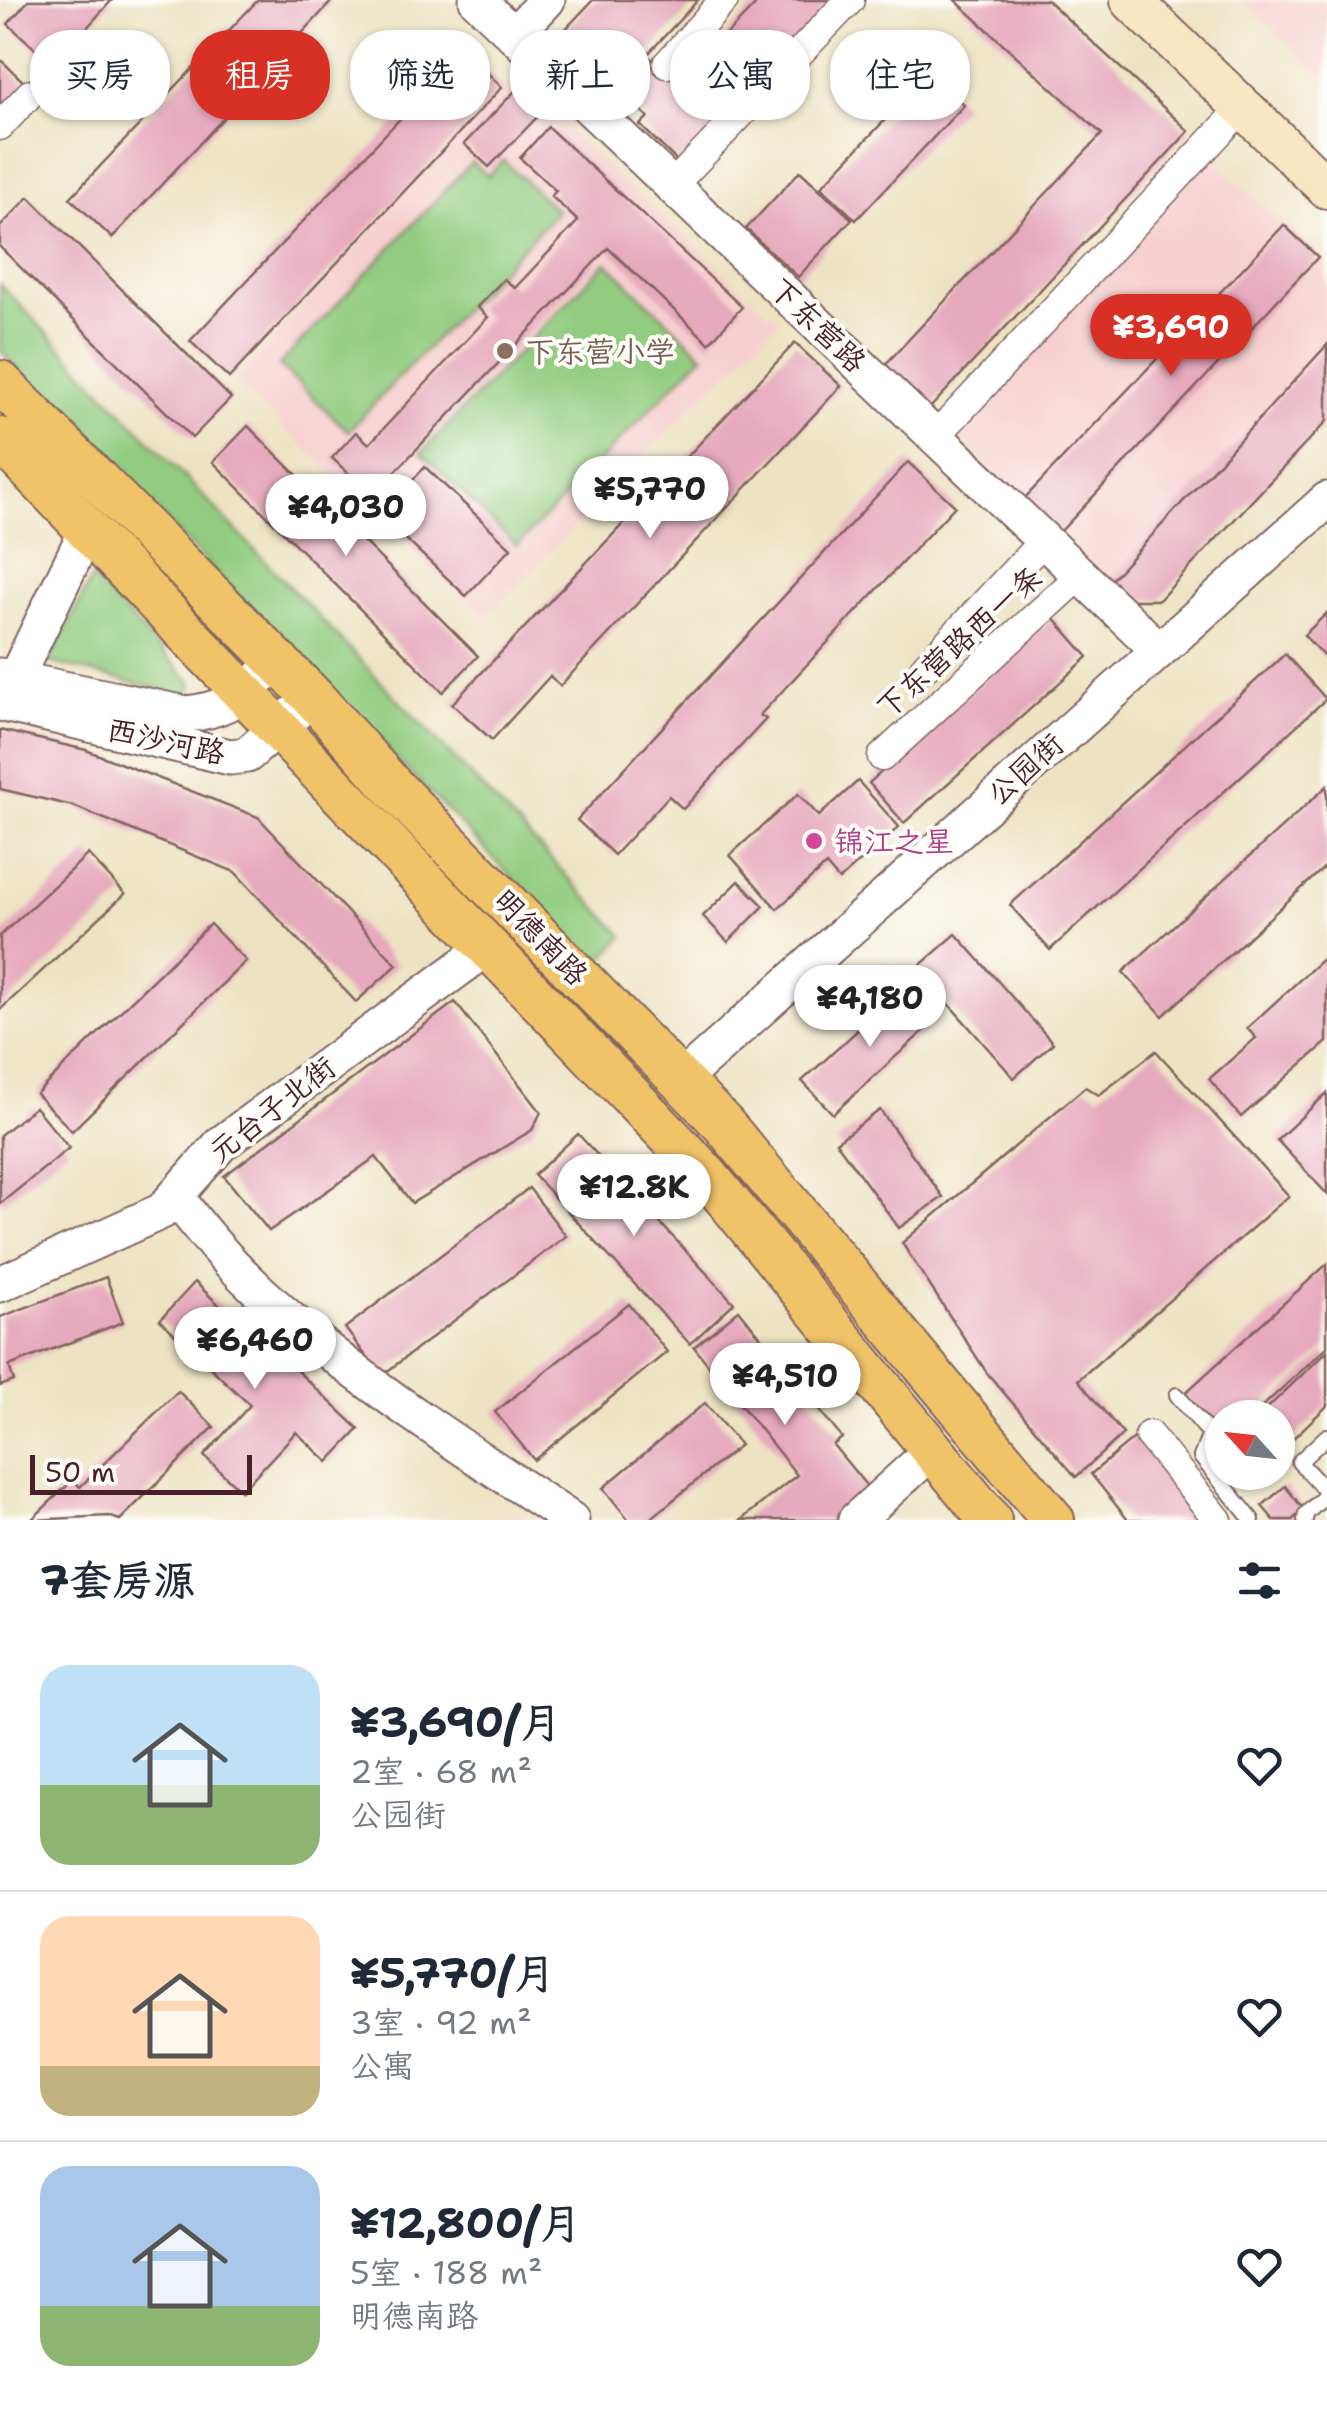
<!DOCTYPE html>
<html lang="zh">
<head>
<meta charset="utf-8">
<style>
  body { margin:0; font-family:"Shantell Sans","LXGW WenKai TC",sans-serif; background:#f2f2f3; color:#1f2937; height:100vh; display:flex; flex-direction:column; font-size:38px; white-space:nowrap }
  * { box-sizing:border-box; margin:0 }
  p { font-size:32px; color:#747a83 }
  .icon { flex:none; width:55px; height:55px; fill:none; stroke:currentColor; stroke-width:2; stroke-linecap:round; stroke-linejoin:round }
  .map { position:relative; height:1520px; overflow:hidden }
  .side { display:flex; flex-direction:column; background:#fff; flex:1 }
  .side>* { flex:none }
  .top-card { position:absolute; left:30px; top:30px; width:1268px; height:90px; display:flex; gap:20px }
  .needle { width:65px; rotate:297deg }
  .controls { position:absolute; left:1205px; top:1400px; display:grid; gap:20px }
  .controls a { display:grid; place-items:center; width:90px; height:90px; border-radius:50%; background:#fff; box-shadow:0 2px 8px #0004; font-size:50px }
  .scale { position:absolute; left:30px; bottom:25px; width:222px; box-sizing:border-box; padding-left:10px; border:5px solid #4a1f2b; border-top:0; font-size:28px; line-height:35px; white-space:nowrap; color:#4a1f2b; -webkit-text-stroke:8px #fdfcf7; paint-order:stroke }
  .price { position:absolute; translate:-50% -85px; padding:0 22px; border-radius:35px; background:#fff; color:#222; font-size:32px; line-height:65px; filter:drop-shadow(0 2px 5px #0008) }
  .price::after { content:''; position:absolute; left:50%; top:60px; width:30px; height:22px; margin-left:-15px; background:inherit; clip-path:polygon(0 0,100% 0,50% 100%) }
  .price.active { background:#d93025; color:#fff }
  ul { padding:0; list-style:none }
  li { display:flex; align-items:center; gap:30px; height:250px; padding:0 40px }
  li+li { border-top:2px solid #e0e1e3 }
  li span { display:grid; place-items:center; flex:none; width:280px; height:200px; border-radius:30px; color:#555 }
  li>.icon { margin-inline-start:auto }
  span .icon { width:120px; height:120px; fill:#fffc; stroke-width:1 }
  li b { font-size:42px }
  h2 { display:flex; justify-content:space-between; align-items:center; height:120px; padding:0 40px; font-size:42px }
  .pill { padding:0 35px; border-radius:40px; background:#fff; box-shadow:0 2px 8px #0004; font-size:35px; line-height:90px }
  .pill.active { background:#d93025; color:#fff }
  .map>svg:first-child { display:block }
  .built { fill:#f7cfd0 }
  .green { fill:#92cc80; stroke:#6e7656; stroke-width:2.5 }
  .building { fill:#e6a9bd }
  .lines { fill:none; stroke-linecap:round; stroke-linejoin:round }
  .service-casing { stroke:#836460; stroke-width:18 }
  .minor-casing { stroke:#836460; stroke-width:31 }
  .tertiary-casing { stroke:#836460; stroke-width:39 }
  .secondary-casing { stroke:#836460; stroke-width:44 }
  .primary-casing { stroke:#836460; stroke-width:46 }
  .service { stroke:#fff; stroke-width:14 }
  .minor { stroke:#fff; stroke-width:28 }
  .tertiary { stroke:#fff; stroke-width:35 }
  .secondary { stroke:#f9e7c3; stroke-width:40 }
  .primary { stroke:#f1c369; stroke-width:42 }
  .education-dot { fill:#8d6e63; stroke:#fdfcf7; stroke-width:4 }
  .hotel-dot { fill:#d1479c; stroke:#fdfcf7; stroke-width:4 }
  .labels { text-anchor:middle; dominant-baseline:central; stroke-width:8; stroke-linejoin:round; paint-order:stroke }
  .street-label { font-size:30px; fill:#4a1f2b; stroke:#fdfcf7 }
  .education-label { font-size:30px; fill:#785e54; stroke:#fdfcf7; text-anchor:start }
  .hotel-label { font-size:30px; fill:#b23c85; stroke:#fdfcf7; text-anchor:start }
</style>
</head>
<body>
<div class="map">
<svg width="1327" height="1520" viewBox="0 0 1327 1520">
  <rect width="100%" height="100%" fill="#fdfcf7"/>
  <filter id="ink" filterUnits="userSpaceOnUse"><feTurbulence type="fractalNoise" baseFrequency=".01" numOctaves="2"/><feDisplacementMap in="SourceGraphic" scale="20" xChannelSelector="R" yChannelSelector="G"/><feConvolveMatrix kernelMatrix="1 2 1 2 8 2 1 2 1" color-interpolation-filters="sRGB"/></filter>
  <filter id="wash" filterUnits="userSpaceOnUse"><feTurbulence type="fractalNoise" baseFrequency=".0048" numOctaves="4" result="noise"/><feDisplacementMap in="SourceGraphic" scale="40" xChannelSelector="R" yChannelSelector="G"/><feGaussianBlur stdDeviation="2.25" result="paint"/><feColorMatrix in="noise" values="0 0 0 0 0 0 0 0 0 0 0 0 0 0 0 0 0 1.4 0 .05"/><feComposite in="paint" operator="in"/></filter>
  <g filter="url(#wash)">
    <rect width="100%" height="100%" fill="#ede3c3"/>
    <!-- built -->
    <g class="built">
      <polygon points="1242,0 1327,0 1327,73 1323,77"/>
      <polygon points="511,80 778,321 485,617 234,381"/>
      <polygon points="1211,157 1327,265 1327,421 1159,600 1133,600 955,434"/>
    </g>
    <!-- green -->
    <g class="green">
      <polygon points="503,160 557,211 348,431 279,365 472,162 488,176"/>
      <polygon points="606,262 703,355 517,546 421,453"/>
      <polygon points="0,284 624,936 597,965 0,350"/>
      <polygon points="92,578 192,683 187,696 49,662"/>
    </g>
    <g id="blocks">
      <!-- building -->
      <g class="building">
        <polygon points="29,0 112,0 53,65 8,24"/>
        <polygon points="258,0 333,0 112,238 70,198"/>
        <polygon points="593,0 698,0 647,55 678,85 760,0 840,0 682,166 640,125 648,117 561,34"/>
        <polygon points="955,0 1047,0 1189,131 929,409 883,367 1102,134"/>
        <polygon points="464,51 502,87 229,378 190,341"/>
        <polygon points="0,59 30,88 0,120"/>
        <polygon points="930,73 964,105 856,220 821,187"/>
        <polygon points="516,90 540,114 489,167 464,144"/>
        <polygon points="548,127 742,307 709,343 608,248 372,496 332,458 356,432 369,444 488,317 477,307 504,279 515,288 578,221 551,196 556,191 520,158"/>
        <polygon points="800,171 852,219 798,277 746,229"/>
        <polygon points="29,197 231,398 192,438 0,247 0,227"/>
        <polygon points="1284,225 1318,257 1060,532 1024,499"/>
        <polygon points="795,343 841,386 560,686 550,676 492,740 452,704"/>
        <polygon points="1327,345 1327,421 1159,600 1133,600 1111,580"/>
        <polygon points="248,426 478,656 443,692 213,462"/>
        <polygon points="908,462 955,506 760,715 766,719 683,809 669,796 614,855 577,820"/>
        <polygon points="425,467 511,548 466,596 380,515"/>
        <polygon points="1327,613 1327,660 1304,635"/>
        <polygon points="1053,617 1088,657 904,823 869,783"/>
        <polygon points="1285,654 1326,699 1050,950 1010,905"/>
        <polygon points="0,730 86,750 258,817 397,965 356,1002 235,872 73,806 0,789"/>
        <polygon points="858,781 899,827 839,880 826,865 777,909 730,855 798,794 819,816"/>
        <polygon points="1327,786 1327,865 1163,1016 1123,972"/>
        <polygon points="88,854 125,894 0,1010 0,936"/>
        <polygon points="739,881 764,906 728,942 703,916"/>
        <polygon points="210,924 246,961 72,1131 36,1094"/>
        <polygon points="956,934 1053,1043 1014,1078 917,968"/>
        <polygon points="1327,955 1327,1042 1241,1117 1209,1079 1256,1038 1247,1028"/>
        <polygon points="907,985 938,1018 833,1114 802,1081"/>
        <polygon points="455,1002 541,1112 532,1130 412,1203 376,1157 269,1231 224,1176"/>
        <polygon points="1156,1051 1289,1196 1078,1380 1123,1434 1076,1477 987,1373 902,1243 1085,1087 1099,1095"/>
        <polygon points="1327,1093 1327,1194 1277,1140"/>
        <polygon points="35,1107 69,1148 0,1204 0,1135"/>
        <polygon points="880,1110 943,1197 899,1228 836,1142"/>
        <polygon points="578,1134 734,1303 690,1344 534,1175"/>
        <polygon points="529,1188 566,1236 381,1376 345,1328"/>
        <polygon points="1327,1264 1327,1347 1250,1418 1222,1418 1222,1438 1183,1395"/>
        <polygon points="106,1277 123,1322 9,1366 14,1381 0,1386 0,1317"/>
        <polygon points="195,1282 285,1368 290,1364 359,1429 328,1462 296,1432 241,1491 204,1456 250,1405 160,1320"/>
        <polygon points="629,1304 667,1352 534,1460 495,1412"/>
        <polygon points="739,1310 842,1438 833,1445 875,1496 845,1520 741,1520 797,1475 694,1347"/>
        <polygon points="1327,1351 1327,1406 1283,1448 1278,1442 1278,1418 1257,1418"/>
        <polygon points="178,1391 214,1427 120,1520 108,1516 31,1520 73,1480 80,1487"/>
        <polygon points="705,1403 740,1445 649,1520 629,1520 603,1488"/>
        <polygon points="1139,1434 1210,1520 1128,1520 1091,1474"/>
        <polygon points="1285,1486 1304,1510 1292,1520 1274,1520 1262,1506"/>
      </g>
    </g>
  </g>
  <g filter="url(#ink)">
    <use href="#blocks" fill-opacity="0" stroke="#836460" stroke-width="2.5"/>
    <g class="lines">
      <!-- service casing -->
      <g class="service-casing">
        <g id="service">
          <polyline points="1177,1395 1210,1434 1201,1457 1252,1520"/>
          <polyline points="1327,1436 1299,1462 1327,1492"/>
          <polyline points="1305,1520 1306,1514 1327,1494"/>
        </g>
      </g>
      <!-- minor casing -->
      <g class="minor-casing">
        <g id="minor">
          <polyline points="667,64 724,0"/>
          <polyline points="0,126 30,94"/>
          <polyline points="672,186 850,0"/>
          <polyline points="935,437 1243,107"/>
          <polyline points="924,668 1044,540"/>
          <polyline points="882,757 1081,575"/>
          <polyline points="1149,1435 1218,1520"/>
        </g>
      </g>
      <!-- tertiary casing -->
      <g class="tertiary-casing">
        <g id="tertiary">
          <polyline points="477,0 1158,649"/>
          <polyline points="514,35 547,0"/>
          <path d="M 0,676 L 186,714 C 219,711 239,700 262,676"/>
          <polyline points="15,679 87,530"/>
          <polyline points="0,703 230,757 247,755 313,697"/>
          <polyline points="681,1080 1327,500"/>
          <path d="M 177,1197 C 265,1326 441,1432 571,1520"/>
          <polyline points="0,1284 162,1211 221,1144 488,947"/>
          <polyline points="856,1520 933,1450"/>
        </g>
      </g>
      <!-- secondary casing -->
      <g class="secondary-casing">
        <polyline id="secondary" points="1131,0 1327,188"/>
      </g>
      <!-- primary casing -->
      <g class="primary-casing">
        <g id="primary">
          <polyline points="0,382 313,697 394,788 723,1124 1053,1520"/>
          <polyline points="0,439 704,1172 990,1520"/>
        </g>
      </g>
      <!-- service -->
      <use href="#service" class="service"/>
      <!-- minor -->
      <use href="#minor" class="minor"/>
      <!-- tertiary -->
      <use href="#tertiary" class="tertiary"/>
      <!-- secondary -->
      <use href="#secondary" class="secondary"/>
      <!-- primary -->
      <use href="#primary" class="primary"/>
    </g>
  </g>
  <!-- markers -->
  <circle class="education-dot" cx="505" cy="351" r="10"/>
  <circle class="hotel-dot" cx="814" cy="841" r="10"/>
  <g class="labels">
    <!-- street labels -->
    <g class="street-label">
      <text transform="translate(818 325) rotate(44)">下东营路</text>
      <text transform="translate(959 642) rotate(-42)">下东营路西一条</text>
      <text transform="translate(166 741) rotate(12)">西沙河路</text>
      <text transform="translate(1025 769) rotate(-42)">公园街</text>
      <text transform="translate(541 937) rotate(46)">明德南路</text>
      <text transform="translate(272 1109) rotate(-38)">元台子北街</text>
    </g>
    <!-- education labels -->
    <g class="education-label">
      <text x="525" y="351">下东营小学</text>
    </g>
    <!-- hotel labels -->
    <g class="hotel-label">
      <text x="834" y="841">锦江之星</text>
    </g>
  </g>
</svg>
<div class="controls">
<a><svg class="needle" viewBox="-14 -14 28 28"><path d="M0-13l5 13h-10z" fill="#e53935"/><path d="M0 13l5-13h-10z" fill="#747a83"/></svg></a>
</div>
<div class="scale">50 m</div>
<b class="price active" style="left:1171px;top:379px">¥3,690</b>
<b class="price" style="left:650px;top:541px">¥5,770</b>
<b class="price" style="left:346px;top:559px">¥4,030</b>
<b class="price" style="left:870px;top:1050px">¥4,180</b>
<b class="price" style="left:634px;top:1239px">¥12.8K</b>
<b class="price" style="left:255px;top:1392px">¥6,460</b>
<b class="price" style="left:785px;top:1428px">¥4,510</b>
<div class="top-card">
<a class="pill">买房</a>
<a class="pill active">租房</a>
<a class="pill">筛选</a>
<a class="pill">新上</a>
<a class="pill">公寓</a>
<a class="pill">住宅</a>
</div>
</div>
<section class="side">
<h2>7套房源<svg class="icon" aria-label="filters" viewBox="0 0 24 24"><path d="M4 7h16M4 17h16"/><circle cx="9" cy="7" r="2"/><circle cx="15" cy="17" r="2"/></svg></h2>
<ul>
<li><span style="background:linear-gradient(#bfe0f5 60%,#8fb573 0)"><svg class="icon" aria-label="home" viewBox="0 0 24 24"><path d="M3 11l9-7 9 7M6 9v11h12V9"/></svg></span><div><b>¥3,690/月</b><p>2室 · 68 m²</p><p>公园街</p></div><svg class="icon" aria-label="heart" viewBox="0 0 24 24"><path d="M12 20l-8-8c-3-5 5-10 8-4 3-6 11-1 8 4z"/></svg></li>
<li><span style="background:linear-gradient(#ffd9b3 75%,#c2b280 0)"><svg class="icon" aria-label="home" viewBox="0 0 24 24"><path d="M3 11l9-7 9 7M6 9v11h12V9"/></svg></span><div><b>¥5,770/月</b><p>3室 · 92 m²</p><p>公寓</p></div><svg class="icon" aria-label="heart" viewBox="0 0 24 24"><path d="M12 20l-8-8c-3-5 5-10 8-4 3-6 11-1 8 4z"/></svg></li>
<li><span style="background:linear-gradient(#a9c7e8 70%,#8fb573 0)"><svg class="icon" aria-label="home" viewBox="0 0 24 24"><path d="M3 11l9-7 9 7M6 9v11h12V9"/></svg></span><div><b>¥12,800/月</b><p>5室 · 188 m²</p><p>明德南路</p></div><svg class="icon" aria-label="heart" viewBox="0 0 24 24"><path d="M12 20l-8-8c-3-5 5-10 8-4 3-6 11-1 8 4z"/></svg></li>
</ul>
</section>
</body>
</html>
